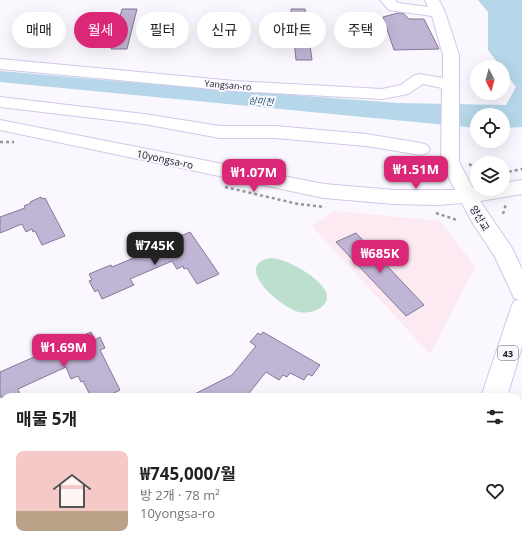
<!DOCTYPE html>
<html lang="ko">
<head>
<meta charset="utf-8">
<style>
  body { margin:0; font-family:"Open Sans","Noto Sans KR",sans-serif; background:#f6f6f6; color:#202124; height:100vh; display:flex; flex-direction:column; font-size:15px; white-space:nowrap }
  * { box-sizing:border-box; margin:0 }
  p { font-size:13px; color:#757577 }
  .icon { flex:none; width:22px; height:22px; fill:none; stroke:currentColor; stroke-width:2; stroke-linecap:round; stroke-linejoin:round }
  .map { position:relative; flex:1; overflow:hidden }
  .panel { position:absolute; left:0px; top:393px; width:522px; height:156px; display:flex; flex-direction:column; background:#fff; border-radius:12px 12px 0 0; box-shadow:0 4px 16px #0002 }
  .panel>* { flex:none }
  .hud { position:absolute; left:12px; top:12px; width:498px; height:36px; display:flex; gap:8px }
  .needle { width:26px; rotate:174deg }
  .buttons { position:absolute; left:470px; top:60px; display:grid; gap:8px }
  .buttons a { display:grid; place-items:center; width:40px; height:40px; border-radius:50%; background:#fff; box-shadow:0 4px 16px #0002; font-size:20px }
  .price { position:absolute; translate:-50% -34px; padding:0 9px; border-radius:8px; background:#db2777; color:#fff; font-size:13px; line-height:26px; filter:drop-shadow(0 1px 2px #0008) }
  .price::after { content:''; position:absolute; left:50%; top:24px; width:12px; height:9px; margin-left:-6px; background:inherit; clip-path:polygon(0 0,100% 0,50% 100%) }
  .price.selected { background:#222; color:#fff }
  ul { padding:0; list-style:none }
  li { display:flex; align-items:center; gap:12px; height:100px; padding:0 16px }
  li span { display:grid; place-items:center; flex:none; width:112px; height:80px; border-radius:8px; color:#555 }
  li>.icon { margin-inline-start:auto }
  span .icon { width:48px; height:48px; fill:#fffc; stroke-width:1 }
  li b { font-size:17px }
  h2 { display:flex; justify-content:space-between; align-items:center; height:48px; padding:0 16px; font-size:17px }
  .pill { padding:0 14px; border-radius:18px; background:#fff; box-shadow:0 4px 16px #0002; font-size:14px; line-height:36px }
  .pill.selected { background:#db2777; color:#fff }
  .map>svg:first-child { display:block }
  .commercial { fill:#fce9f1 }
  .green { fill:#bddfce }
  .water { fill:#b5d7e9 }
  .building { fill:#c1b5d5; stroke:#847997 }
  .lines { fill:none; stroke-linecap:round; stroke-linejoin:round }
  .minor-casing { stroke:#d2c7e7; stroke-width:2 }
  .highway-casing { stroke:#d2c7e7; stroke-width:2 }
  .path { stroke:#97949c; stroke-width:2.5; stroke-dasharray:3 3; stroke-linecap:butt }
  .minor { fill:#fff; fill-rule:evenodd }
  .highway { fill:#fff; fill-rule:evenodd }
  .labels { text-anchor:middle; dominant-baseline:central; stroke-width:4; stroke-linejoin:round; paint-order:stroke }
  .far-street-label { font-size:9px; fill:#191520; stroke:#faf7fe }
  .far-water-label { font-size:9px; font-style:italic; fill:#0f4f68; stroke:#faf7fe }
  .shield { fill:#faf7fe; stroke:#5c5963; stroke-width:1 }
  .shield-label { font-size:9px; font-weight:bold; fill:#191520 }
  .street-label { font-size:10px; fill:#191520; stroke:#faf7fe }
</style>
</head>
<body>
<div class="map">
<svg width="522" height="549" viewBox="0 0 522 549">
  <rect width="100%" height="100%" fill="#faf7fe"/>
  <!-- commercial -->
  <polygon class="commercial" points="335,211 440,221 475,267 430,354 312,226"/>
  <!-- green -->
  <path class="green" d="M 270,258 C 286,258 317,276 325,290 C 334,306 311,315 299,312 C 281,308 232,266 270,258 Z"/>
  <!-- water -->
  <polygon class="water" points="478,0 522,0 522,127 503,128 503,115 477,115 477,128 0,82 0,71 175,86 398,103 506,105 516,87 503,70 503,67 501,67 488,50 488,12"/>
  <!-- building -->
  <g class="building">
    <polygon points="122,9 137,9 127,49 111,49"/>
    <polygon points="291,9 305,9 312,60 296,60"/>
    <polygon points="398,13 403,13 409,19 424,19 439,49 394,50 383,17"/>
    <polygon points="41,197 42,199 45,198 65,236 42,245 35,231 33,232 32,229 26,232 22,224 0,233 0,217 25,208 24,206 31,203 30,202"/>
    <polygon points="190,232 219,274 197,284 187,268 184,269 183,266 177,269 172,261 130,279 134,285 102,299 98,290 95,292 89,281 92,280 89,274 111,265 112,267 170,243 169,241"/>
    <polygon points="356,233 424,305 406,316 336,242"/>
    <polygon points="91,332 95,340 100,337 105,348 100,350 120,390 106,397 91,397 83,381 81,382 78,376 71,379 66,367 18,389 21,397 0,397 0,372"/>
    <polygon points="263,332 320,365 312,376 308,374 304,380 290,373 287,377 283,375 279,380 266,372 246,397 189,397 232,375 256,346 250,342 258,333 261,335"/>
  </g>
  <g class="lines">
    <!-- minor casing -->
    <g class="minor-casing">
      <g id="minor">
        <polygon points="380,0 395,0 398,3 428,7 425,0 439,0 445,12 459,55 459,162 473,188 503,189 503,183 522,180 522,194 480,201 512,248 522,269 522,301 514,298 495,257 472,222 462,203 438,205 394,204 324,198 0,130 0,120 324,184 394,190 455,190 441,162 442,88 423,84 408,94 382,99 235,91 0,69 0,59 235,81 382,89 401,85 413,76 419,74 443,78 443,55 432,16 389,10"/>
        <polygon points="0,97 144,114 220,126 275,126 366,134 421,143 427,145 430,149 427,153 421,155 366,146 275,138 220,138 144,124 0,107"/>
      </g>
    </g>
    <!-- highway casing -->
    <g class="highway-casing">
      <g id="highway">
        <polygon points="522,299 522,346 507,397 481,397 511,308 514,301"/>
        <polygon points="522,457 522,498 518,500 518,459"/>
        <polygon points="434,545 464,545 462,549 432,549"/>
        <polygon points="488,545 518,545 517,549 487,549"/>
      </g>
    </g>
    <!-- path -->
    <g class="path">
      <polyline points="0,142 14,142"/>
      <polyline points="469,164 477,169"/>
      <polyline points="503,173 522,169"/>
      <polyline points="225,187 298,204 325,207"/>
      <polyline points="436,213 457,220"/>
      <polyline points="503,214 506,204"/>
    </g>
    <!-- minor -->
    <use href="#minor" class="minor"/>
    <!-- highway -->
    <use href="#highway" class="highway"/>
  </g>
  <g class="labels">
    <!-- far-street labels -->
    <g class="far-street-label">
      <text transform="translate(228 85) rotate(5)">Yangsan-ro</text>
    </g>
    <!-- far-water labels -->
    <g class="far-water-label">
      <text transform="translate(261 101) rotate(4)">삼미천</text>
    </g>
    <!-- shield labels -->
    <rect class="shield" x="498" y="346" width="20" height="14" rx="3"/>
    <g class="shield-label">
      <text x="508" y="353">43</text>
    </g>
    <!-- street labels -->
    <g class="street-label">
      <text transform="translate(165 159) rotate(12)">10yongsa-ro</text>
      <text transform="translate(480 218) rotate(59)">양산교</text>
    </g>
  </g>
</svg>
<div class="buttons">
<a><svg class="needle" viewBox="-14 -14 28 28"><path d="M0-13l5 13h-10z" fill="#e53935"/><path d="M0 13l5-13h-10z" fill="#757577"/></svg></a>
<a><svg class="icon" aria-label="locate" viewBox="0 0 24 24"><circle cx="12" cy="12" r="6"/><path d="M12 2v4M12 18v4M2 12h4M18 12h4"/></svg></a>
<a><svg class="icon" aria-label="layers" viewBox="0 0 24 24"><path d="M12 4l9 5-9 5-9-5zM3 14l9 5 9-5"/></svg></a>
</div>
<b class="price" style="left:416px;top:190px">₩1.51M</b>
<b class="price" style="left:254px;top:193px">₩1.07M</b>
<b class="price selected" style="left:155px;top:266px">₩745K</b>
<b class="price" style="left:380px;top:274px">₩685K</b>
<b class="price" style="left:64px;top:368px">₩1.69M</b>
<div class="hud">
<a class="pill">매매</a>
<a class="pill selected">월세</a>
<a class="pill">필터</a>
<a class="pill">신규</a>
<a class="pill">아파트</a>
<a class="pill">주택</a>
</div>
<section class="panel">
<h2>매물 5개<svg class="icon" aria-label="filters" viewBox="0 0 24 24"><path d="M4 7h16M4 17h16"/><circle cx="9" cy="7" r="2"/><circle cx="15" cy="17" r="2"/></svg></h2>
<ul>
<li><span style="background:linear-gradient(#f6c9c9 75%,#b9a48a 0)"><svg class="icon" aria-label="home" viewBox="0 0 24 24"><path d="M3 11l9-7 9 7M6 9v11h12V9"/></svg></span><div><b>₩745,000/월</b><p>방 2개 · 78 m²</p><p>10yongsa-ro</p></div><svg class="icon" aria-label="heart" viewBox="0 0 24 24"><path d="M12 20l-8-8c-3-5 5-10 8-4 3-6 11-1 8 4z"/></svg></li>
</ul>
</section>
</div>
</body>
</html>
